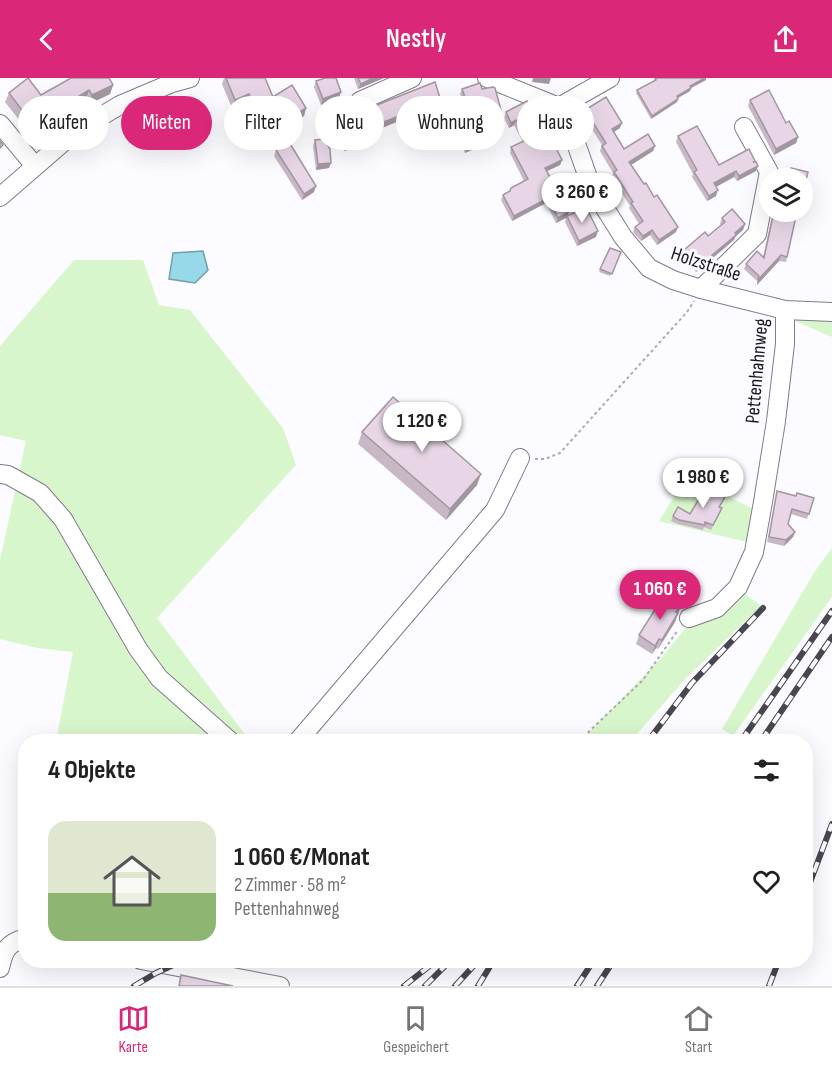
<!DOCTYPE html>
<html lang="de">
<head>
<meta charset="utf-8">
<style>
  body { margin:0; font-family:"Sofia Sans Condensed",sans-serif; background:#f6f6f6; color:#222; height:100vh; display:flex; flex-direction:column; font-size:22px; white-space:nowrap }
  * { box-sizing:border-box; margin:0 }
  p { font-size:20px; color:#767676 }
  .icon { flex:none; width:33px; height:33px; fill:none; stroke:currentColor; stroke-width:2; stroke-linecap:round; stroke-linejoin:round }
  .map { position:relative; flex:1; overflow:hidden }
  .panel { position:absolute; left:18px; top:656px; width:795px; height:234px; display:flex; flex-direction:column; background:#fff; border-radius:24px; box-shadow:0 6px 24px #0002 }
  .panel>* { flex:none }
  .banner { position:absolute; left:18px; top:18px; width:796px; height:54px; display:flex; gap:12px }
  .tools { position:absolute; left:759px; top:90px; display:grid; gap:12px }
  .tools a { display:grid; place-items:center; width:54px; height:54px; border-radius:50%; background:#fff; box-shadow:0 6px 24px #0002; font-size:30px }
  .price { position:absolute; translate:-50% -51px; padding:0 14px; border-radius:21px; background:#fff; color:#222; font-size:20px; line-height:39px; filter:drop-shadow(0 2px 3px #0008) }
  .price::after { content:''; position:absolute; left:50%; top:36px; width:18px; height:14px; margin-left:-9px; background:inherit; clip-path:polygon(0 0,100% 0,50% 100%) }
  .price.on { background:#db2777; color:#fff }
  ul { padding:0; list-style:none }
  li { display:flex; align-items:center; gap:18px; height:150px; padding:0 30px }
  li span { display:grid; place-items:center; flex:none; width:168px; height:120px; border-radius:18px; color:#555 }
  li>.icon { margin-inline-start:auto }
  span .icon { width:72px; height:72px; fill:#fffc; stroke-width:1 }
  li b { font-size:26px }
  h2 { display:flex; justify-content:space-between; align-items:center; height:72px; padding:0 30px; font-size:26px }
  .chip { padding:0 21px; border-radius:27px; background:#fff; box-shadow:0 6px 24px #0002; font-size:21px; line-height:54px }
  .chip.on { background:#db2777; color:#fff }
  header { display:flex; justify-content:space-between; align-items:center; height:78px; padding:0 30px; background:#db2777; color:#fff; font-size:27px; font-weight:600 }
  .tab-bar { display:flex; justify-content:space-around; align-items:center; height:84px; border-top:2px solid #e0e0e0; background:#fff; font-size:16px; color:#767676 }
  .tab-bar a { display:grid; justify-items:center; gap:3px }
  .tab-bar .on { color:#db2777 }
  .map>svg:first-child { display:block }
  .green { fill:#d8f6cc }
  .water { fill:#97d9e8; stroke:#729fac; stroke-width:1.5 }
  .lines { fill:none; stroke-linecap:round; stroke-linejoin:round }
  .minor-casing { stroke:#827a8d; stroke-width:20 }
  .path { stroke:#adabb0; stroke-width:2; stroke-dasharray:3 3; stroke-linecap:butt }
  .minor { stroke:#fff; stroke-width:18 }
  .rail-casing { stroke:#49474e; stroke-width:6 }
  .rail { stroke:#fcfbff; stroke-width:4; stroke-dasharray:11; stroke-linecap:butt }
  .wall { fill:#c8b8c6 }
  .shaded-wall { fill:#a296a1 }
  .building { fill:#e8d6e6; stroke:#a296a1; stroke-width:1.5 }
  .labels { text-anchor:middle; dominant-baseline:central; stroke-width:6; stroke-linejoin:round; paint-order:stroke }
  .street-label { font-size:20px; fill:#1a171f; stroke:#fcfbff }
</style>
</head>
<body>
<header><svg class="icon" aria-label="back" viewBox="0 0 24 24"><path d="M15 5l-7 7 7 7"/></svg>Nestly<svg class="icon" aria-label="share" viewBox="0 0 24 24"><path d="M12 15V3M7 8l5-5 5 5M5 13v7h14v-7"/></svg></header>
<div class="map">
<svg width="832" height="908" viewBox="0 0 832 908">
  <rect width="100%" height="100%" fill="#fcfbff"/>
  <!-- green -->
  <g class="green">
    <polygon points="74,182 143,182 159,227 190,232 283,350 296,387 157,540 250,663 56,663 73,574 37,570 0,561 0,482 26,363 0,357 0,268"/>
    <polygon points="806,238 832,238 832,259 795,243"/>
    <polygon points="687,398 759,434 751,465 659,443"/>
    <polygon points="832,470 832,519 733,658 722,651 815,493"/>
    <polygon points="739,511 761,528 685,601 631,663 581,663 661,580 689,546"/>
  </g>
  <!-- water -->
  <polygon class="water" points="203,173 208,192 195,205 169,201 173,175"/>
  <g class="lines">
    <!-- minor casing -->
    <g class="minor-casing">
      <g id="minor">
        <polyline points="487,0 559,29 572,54 591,108 623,159 649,190 673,202 701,211 785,232 832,234"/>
        <polyline points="360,23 412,0"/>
        <polyline points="559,29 610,0"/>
        <polyline points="0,46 35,88"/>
        <polyline points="0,119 75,54 120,27 172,5 190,0"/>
        <polyline points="701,211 757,156 769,94 744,49"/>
        <polyline points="0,396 8,397 40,415 63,441 138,571 159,600 230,663"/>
        <polyline points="689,540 717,530 738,509 754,474 763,424 776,343 785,266 785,232"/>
        <polyline points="298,663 495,432 520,380"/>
        <polyline points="141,882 280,908"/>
        <path d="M 0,890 C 4,872 7,865 26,860"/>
      </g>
    </g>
    <!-- path -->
    <g class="path">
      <polyline points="535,381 545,381 560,375 687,234 694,223"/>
      <polyline points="579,663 643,602 678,552"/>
    </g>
    <!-- minor -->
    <use href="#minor" class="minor"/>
    <!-- rail casing -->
    <g class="rail-casing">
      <g id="rail">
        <polyline points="648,663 692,605 763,530"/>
        <polyline points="741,663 832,533"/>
        <polyline points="761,663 832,559"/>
        <polyline points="806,815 832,746"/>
        <polyline points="134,908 156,895 184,882"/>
        <polyline points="404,908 437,882"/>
        <polyline points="425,908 451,882"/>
        <polyline points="455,908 479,882"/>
        <polyline points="478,908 494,882"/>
        <polyline points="577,908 594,882"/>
        <polyline points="597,908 614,882"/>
        <polyline points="769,908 779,882"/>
      </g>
    </g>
    <!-- rail -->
    <use href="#rail" class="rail"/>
  </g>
  <!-- wall -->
  <g class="wall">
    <polygon points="224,0 265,0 273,19 306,30 304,38 286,49 279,38 255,47 246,24 232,30 222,6"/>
    <polygon points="354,0 384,0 358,11"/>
    <polygon points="655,0 706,2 691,10 690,13 678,20 677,24 651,41 636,15 637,12 654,3"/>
    <polygon points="316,3 339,20 321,27 314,9"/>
    <polygon points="113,7 110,16 89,26 86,21 50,42 31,57 5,24 9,15 41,17"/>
    <polygon points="462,11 482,11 502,48 486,54 487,65 465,75 458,61 460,55 478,46 470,29 465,30 460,16"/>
    <polygon points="750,22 786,45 798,59 796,65 774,77 748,28"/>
    <polygon points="438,26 402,39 401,42 382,50 375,32 377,27"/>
    <polygon points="585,32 620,50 614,54 624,71 655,68 653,73 631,87 676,154 657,167 650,157 641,163 633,154 635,149 639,146 629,130 630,128 612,99 613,95 600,73 602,67 583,37"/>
    <polygon points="506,34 541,57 564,66 556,70 562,82 560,87 547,93 568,138 596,159 577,168 565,144 566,140 556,145 546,125 512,143 501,122 503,117 524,103 510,75 511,69 523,64 514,47 509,50 504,40"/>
    <polygon points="340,47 364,61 362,67 344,73 338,52"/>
    <polygon points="678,58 719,87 754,84 758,88 756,93 737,103 734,99 716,109 716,118 707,123 692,99 693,96 676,64"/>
    <polygon points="315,62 329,90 316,92 313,68"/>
    <polygon points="276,72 314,114 302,122 274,78"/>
    <polygon points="779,134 797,134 787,179 786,184 779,183 757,207 757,203 744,191 746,186 763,179 771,143 773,138 778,139"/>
    <polygon points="722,140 745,146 743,152 735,159 734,162 696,194 682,178 684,172 708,158 721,147 720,146"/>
    <polygon points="610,170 621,174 610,198 599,194"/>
    <polygon points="362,354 477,407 446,442 358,366"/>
    <polygon points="777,413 796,418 814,420 807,441 791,436 788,446 795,454 793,459 784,468 767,464 776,418"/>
    <polygon points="725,419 720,429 720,435 711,452 704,449 703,452 678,446 671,443 673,438 690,436"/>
    <polygon points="681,528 675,544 658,571 656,570 652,576 636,566 639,557"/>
  </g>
  <!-- shaded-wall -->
  <g class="shaded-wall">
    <polygon points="373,0 384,0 358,11 361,6"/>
    <polygon points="533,0 551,0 549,6 532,4"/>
    <polygon points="705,0 706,0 706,2 689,11 690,8"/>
    <polygon points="113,7 110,16 89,26 92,17"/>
    <polygon points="691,10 690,13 676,21 677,18"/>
    <polygon points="89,12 86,21 50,42 31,57 34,48 53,34"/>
    <polygon points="341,14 339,20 321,27 323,21"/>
    <polygon points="249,16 246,24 232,30 235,22"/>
    <polygon points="440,20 438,26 402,39 401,42 382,50 384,44 403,34"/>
    <polygon points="678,21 677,24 651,41 652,38"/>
    <polygon points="472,24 470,29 465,30 467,25"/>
    <polygon points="281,30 279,38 255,47 258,39"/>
    <polygon points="306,30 304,38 286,49 289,41"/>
    <polygon points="516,42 514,47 509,50 511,45"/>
    <polygon points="504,43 502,48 482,56 484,51"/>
    <polygon points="622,45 620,50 610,56 612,51"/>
    <polygon points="798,59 796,65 774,77 776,71"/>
    <polygon points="489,60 487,65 465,75 467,70"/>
    <polygon points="566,60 564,66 552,72 554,66"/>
    <polygon points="364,61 362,67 344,73 347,67"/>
    <polygon points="655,68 653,73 628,89 629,84"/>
    <polygon points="562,82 560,87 543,95 545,90"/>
    <polygon points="331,85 329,90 316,92 318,86"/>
    <polygon points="758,88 756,93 737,103 739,98"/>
    <polygon points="736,93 734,99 712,111 714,105"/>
    <polygon points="316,108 314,114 302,122 304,116"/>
    <polygon points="718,112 716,118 707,123 709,118"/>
    <polygon points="548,120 546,125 512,143 514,138"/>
    <polygon points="569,134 567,139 567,138 566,140 556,145 558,140"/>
    <polygon points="745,146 743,152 735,159 734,162 696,194 698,189"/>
    <polygon points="678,149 676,154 657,167 659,162"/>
    <polygon points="652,152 650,157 641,163 643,158"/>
    <polygon points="598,153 596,159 577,168 579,163"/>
    <polygon points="781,177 779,183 757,207 758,202"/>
    <polygon points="481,396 477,407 446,442 450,431"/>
    <polygon points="795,454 793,459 784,468 786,462"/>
    <polygon points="678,535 675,544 658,571 662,562"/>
    <polygon points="659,561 656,570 652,576 655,568"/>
  </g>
  <!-- building -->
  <g class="building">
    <polygon points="28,0 41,17 71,0 109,0 113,7 92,17 89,12 53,34 34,48 9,15"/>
    <polygon points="226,0 265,0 273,19 292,7 306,30 289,41 281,30 258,39 249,16 235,22"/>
    <polygon points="325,0 336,0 341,14 323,21 316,3"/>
    <polygon points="358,0 373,0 361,6"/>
    <polygon points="655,0 705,0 690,8 691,10 677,18 678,21 652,38 637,12 656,2"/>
    <polygon points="435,4 440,20 403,34 404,36 384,44 377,27"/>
    <polygon points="480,5 482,11 493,9 495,10 504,43 485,51 472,24 467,25 462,11"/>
    <polygon points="769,12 786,45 789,43 798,59 776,71 750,22"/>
    <polygon points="606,19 622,45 612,51 624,71 648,56 655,68 629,84 644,106 646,105 654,119 657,117 678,149 659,162 652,152 643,158 635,149 643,143 631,125 633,124 614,94 617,92 602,68 606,65 585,32"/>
    <polygon points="527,23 536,40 541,28 551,32 541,57 560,47 566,60 554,66 562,82 545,90 569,134 558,140 548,120 514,138 503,117 510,113 511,110 528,101 511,69 526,62 516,42 511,45 506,34"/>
    <polygon points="357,41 364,61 347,67 340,47"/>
    <polygon points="482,45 489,60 467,70 460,55"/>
    <polygon points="697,48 719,87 749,71 755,83 753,84 756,84 758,88 739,98 736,93 714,105 718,112 709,118 694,94 697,92 678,58"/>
    <polygon points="324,61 330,71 331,85 318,86 315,62"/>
    <polygon points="0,63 3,67 0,70"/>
    <polygon points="289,64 316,108 304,116 276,72"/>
    <polygon points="791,90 808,94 802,118 802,100 783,100 785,92 790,94"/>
    <polygon points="586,129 598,153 579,163 567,138"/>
    <polygon points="732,131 745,146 735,155 736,157 698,189 684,172 705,154 708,158 725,144 722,140"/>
    <polygon points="780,134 797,134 787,179 781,177 758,202 759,198 746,186 757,173 764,180 773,138 779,140"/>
    <polygon points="610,170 621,174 612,196 600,191"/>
    <polygon points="393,319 481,396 450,431 362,354"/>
    <polygon points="706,409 725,419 719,429 722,430 713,447 705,444 705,447 679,442 673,438 678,429 690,436"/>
    <polygon points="777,413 796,418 797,415 814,420 809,436 792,431 788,446 795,454 786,462 769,459"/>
    <polygon points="664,517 681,528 676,534 678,535 662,562 659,561 655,568 639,557"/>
    <polygon points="181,897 233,908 179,908"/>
  </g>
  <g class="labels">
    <!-- street labels -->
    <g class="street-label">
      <text transform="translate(706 186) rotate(18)">Holzstraße</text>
      <text transform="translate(757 293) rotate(-85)">Pettenhahnweg</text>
    </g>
  </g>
</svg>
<div class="tools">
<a><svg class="icon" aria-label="layers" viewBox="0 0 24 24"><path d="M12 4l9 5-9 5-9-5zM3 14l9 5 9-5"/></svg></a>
</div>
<b class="price" style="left:582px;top:146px">3 260 €</b>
<b class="price" style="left:422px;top:375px">1 120 €</b>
<b class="price" style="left:703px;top:431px">1 980 €</b>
<b class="price on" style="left:660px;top:543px">1 060 €</b>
<div class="banner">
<a class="chip">Kaufen</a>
<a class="chip on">Mieten</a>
<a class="chip">Filter</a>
<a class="chip">Neu</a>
<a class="chip">Wohnung</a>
<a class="chip">Haus</a>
</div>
<section class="panel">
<h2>4 Objekte<svg class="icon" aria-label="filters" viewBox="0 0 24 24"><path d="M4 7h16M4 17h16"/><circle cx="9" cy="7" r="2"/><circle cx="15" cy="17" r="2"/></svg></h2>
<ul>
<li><span style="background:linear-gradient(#dfe7d0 60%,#8fb573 0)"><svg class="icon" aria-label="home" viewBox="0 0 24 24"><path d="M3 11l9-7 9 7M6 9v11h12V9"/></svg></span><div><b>1 060 €/Monat</b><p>2 Zimmer · 58 m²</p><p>Pettenhahnweg</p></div><svg class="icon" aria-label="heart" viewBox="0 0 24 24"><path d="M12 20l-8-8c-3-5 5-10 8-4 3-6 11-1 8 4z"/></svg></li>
</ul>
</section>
</div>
<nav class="tab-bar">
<a class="on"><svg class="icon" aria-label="map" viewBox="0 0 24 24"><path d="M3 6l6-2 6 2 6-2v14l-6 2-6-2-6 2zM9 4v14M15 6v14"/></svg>Karte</a>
<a><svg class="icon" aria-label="saved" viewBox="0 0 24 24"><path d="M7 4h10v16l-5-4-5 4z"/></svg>Gespeichert</a>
<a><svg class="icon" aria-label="home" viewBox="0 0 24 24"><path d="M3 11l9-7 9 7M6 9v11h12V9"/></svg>Start</a>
</nav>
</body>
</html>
